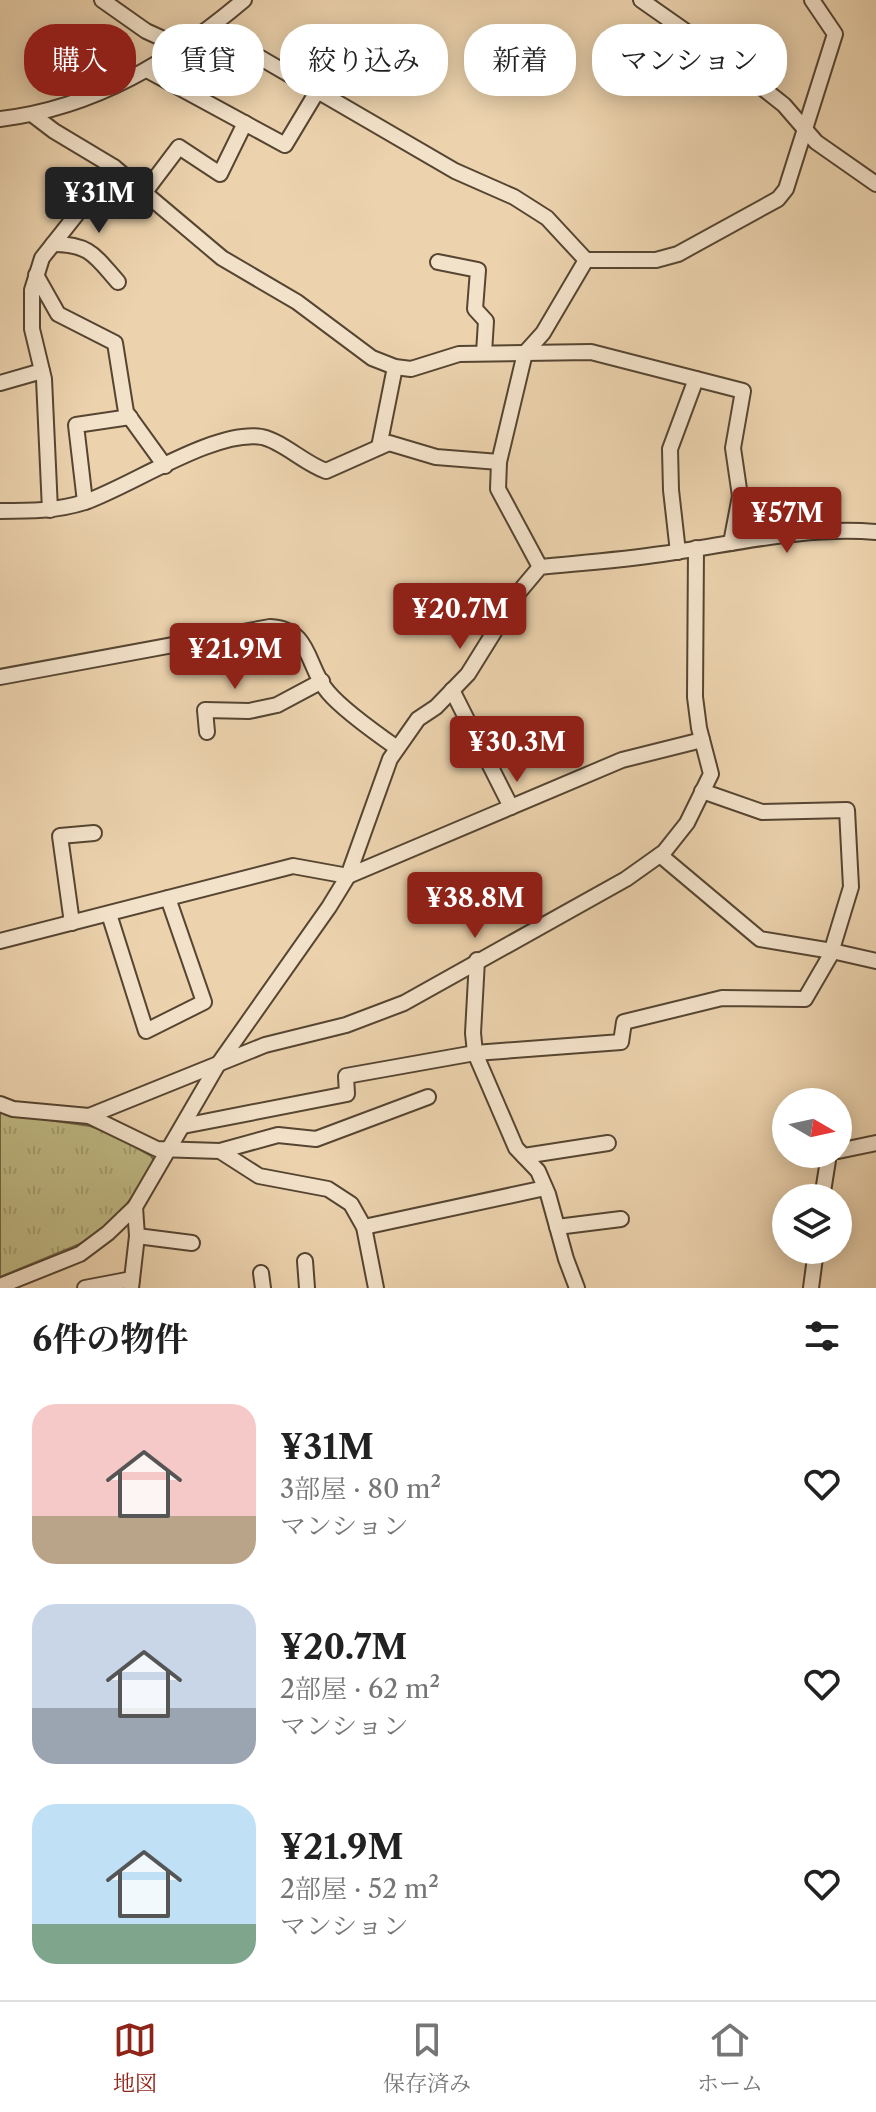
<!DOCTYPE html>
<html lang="ja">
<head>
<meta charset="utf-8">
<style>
  body { margin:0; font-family:"Libre Caslon Text","Noto Serif JP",serif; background:#f2f2f2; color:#222; height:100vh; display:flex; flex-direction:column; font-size:30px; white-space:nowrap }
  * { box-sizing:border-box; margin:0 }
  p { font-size:26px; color:#767676 }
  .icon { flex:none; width:44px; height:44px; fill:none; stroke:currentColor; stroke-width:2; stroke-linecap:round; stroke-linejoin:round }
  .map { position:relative; height:1288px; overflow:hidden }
  .details { display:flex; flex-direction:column; background:#fff; flex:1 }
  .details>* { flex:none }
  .banner { position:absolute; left:24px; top:24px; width:828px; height:72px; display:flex; gap:16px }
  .needle { width:52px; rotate:99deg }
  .fabs { position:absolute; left:772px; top:1088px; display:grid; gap:16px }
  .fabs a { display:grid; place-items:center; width:80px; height:80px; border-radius:50%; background:#fff; box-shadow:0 4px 20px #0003; font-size:40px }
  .price { position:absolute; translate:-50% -68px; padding:0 18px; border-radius:8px; background:#8f2418; color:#fff; font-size:26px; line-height:52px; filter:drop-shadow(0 2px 4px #0008) }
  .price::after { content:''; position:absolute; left:50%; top:48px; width:24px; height:18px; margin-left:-12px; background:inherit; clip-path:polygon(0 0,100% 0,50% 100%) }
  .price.on { background:#222; color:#fff }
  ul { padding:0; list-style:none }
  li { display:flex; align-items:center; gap:24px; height:200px; padding:0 32px }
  li span { display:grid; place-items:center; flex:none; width:224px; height:160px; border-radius:24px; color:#555 }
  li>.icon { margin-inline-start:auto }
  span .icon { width:96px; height:96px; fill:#fffc; stroke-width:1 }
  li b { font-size:34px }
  h2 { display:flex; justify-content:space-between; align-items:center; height:96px; padding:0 32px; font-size:34px }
  .chip { padding:0 28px; border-radius:32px; background:#fff; box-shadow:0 4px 20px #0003; font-size:28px; line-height:72px }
  .chip.on { background:#8f2418; color:#fff }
  .tabs { display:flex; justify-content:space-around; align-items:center; height:112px; border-top:2px solid #e0e0e0; background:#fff; font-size:22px; color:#767676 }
  .tabs a { display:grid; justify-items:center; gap:4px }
  .tabs .on { color:#8f2418 }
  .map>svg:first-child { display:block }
  .park { fill:url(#park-tufts); stroke:#726847; stroke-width:2 }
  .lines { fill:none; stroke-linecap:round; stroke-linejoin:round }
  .minor-casing { stroke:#564532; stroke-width:18 }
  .minor { stroke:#f3e2ca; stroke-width:14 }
</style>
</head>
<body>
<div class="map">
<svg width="876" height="1288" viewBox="0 0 876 1288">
  <defs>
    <pattern id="park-tufts" width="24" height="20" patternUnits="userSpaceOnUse" patternTransform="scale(2)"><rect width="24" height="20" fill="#c0ba85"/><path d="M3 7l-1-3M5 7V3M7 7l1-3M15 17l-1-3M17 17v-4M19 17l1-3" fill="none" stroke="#a59f72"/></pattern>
  </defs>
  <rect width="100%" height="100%" fill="#ecd3ae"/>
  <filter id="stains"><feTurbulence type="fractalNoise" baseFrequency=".0025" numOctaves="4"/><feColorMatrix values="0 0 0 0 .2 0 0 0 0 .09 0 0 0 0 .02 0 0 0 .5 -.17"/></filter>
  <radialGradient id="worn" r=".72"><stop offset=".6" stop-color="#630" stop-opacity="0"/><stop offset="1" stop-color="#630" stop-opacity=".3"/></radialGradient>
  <!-- park -->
  <polygon class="park" points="0,1110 7,1114 90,1126 110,1133 151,1156 155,1162 115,1222 92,1239 0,1277"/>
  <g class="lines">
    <!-- minor casing -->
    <g class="minor-casing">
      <g id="minor">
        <polyline points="102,0 146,31 181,47"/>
        <polyline points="641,0 731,63 784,105 816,142 876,184"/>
        <polyline points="205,33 235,43 455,171 514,197 547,218 586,260 656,260 678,254 778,199 786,189 835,34 812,0"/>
        <polyline points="147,70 285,145 318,90"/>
        <polyline points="33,115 54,131 114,167 222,258 297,302 372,358 395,367 411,369 459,354 591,352 743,391 733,448 740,496 731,543"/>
        <path d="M 0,119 C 95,108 173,60 244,0"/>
        <polyline points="145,192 179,147 220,174 245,123"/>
        <path d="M 53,244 C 90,244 95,256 118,282"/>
        <polyline points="438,262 478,270 475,309 486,321 484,353"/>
        <polyline points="36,275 58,314 115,343 126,412 165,466"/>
        <polyline points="0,383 42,371"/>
        <polyline points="379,447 395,367"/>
        <polyline points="85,502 76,425 130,417"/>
        <polyline points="50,510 44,379 32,329 32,290 42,258 114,167"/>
        <path d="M 0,511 C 29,511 57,511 85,502 C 131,486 215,429 262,437 C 282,441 305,464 326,471 L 389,443 L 436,457 L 499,462"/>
        <polyline points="678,552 671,490 670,449 696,379"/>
        <polyline points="540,567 498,489 499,462 525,353 543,333 586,260"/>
        <path d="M 0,677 L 270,627 C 312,629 306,667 328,692 C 343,710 377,734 397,748"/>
        <polyline points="452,690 511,807"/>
        <polyline points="207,732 205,710 249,711 277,705 322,681"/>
        <polyline points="660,855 760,939 832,951 876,961"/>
        <polyline points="109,914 146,1031 204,1002 168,898"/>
        <polyline points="72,923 60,836 94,833"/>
        <polyline points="0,941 293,866 348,876 622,760 702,740"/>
        <polyline points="477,960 473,1033 475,1053 516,1148 538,1171 548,1194 566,1259 577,1288"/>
        <polyline points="0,1104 13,1109 89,1116 157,1149 220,1151 259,1176 328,1189 351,1204 364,1227 376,1288"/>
        <polyline points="89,1116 265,1045 346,1025 404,1003 626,879 664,852 687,823 711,774 699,728 695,697 696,548"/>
        <polyline points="183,1126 347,1094 346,1076 475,1053 621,1042 624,1022 722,998 805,999 830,956 851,887 847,810 762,812 702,791"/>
        <polyline points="220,1151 278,1135 316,1139 428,1097"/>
        <polyline points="838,1151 876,1143"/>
        <polyline points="524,1156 608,1143"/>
        <polyline points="822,1198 829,1154"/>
        <polyline points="364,1227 545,1188"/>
        <polyline points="557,1227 621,1219"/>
        <polyline points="137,1236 192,1243"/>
        <polyline points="305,1261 307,1288"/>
        <polyline points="261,1273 263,1288"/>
        <path d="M 0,1286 L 80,1254 L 108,1233 L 135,1207 L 217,1066 L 329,907 L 348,876 L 390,759 L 418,719 L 436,707 L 468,674 L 519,592 L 540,567 C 580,563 622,560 662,554 C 733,544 805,526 876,532"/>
        <polyline points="85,1288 132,1279"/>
        <polyline points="131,1288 137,1236 135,1207"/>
        <polyline points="811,1288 816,1250"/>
      </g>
    </g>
    <!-- minor -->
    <use href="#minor" class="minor"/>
  </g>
  <rect width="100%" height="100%" filter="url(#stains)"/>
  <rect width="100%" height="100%" fill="url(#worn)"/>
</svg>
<div class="fabs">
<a><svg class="needle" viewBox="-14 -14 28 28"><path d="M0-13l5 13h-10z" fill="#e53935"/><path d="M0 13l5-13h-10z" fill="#767676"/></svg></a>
<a><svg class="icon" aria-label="layers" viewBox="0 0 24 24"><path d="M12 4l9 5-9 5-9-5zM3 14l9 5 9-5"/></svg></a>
</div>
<b class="price on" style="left:99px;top:235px">¥31M</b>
<b class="price" style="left:787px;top:555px">¥57M</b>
<b class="price" style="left:460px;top:651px">¥20.7M</b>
<b class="price" style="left:235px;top:691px">¥21.9M</b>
<b class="price" style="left:517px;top:784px">¥30.3M</b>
<b class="price" style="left:475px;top:940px">¥38.8M</b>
<div class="banner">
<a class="chip on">購入</a>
<a class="chip">賃貸</a>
<a class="chip">絞り込み</a>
<a class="chip">新着</a>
<a class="chip">マンション</a>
</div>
</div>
<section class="details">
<h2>6件の物件<svg class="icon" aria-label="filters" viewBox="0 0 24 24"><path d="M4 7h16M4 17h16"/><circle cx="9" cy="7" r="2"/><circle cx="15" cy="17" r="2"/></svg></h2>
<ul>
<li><span style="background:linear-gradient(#f6c9c9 70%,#b9a48a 0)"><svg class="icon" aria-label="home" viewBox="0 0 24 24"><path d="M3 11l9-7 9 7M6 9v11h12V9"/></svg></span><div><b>¥31M</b><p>3部屋 · 80 m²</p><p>マンション</p></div><svg class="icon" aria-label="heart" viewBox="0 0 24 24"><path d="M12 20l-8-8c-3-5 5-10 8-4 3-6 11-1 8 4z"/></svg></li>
<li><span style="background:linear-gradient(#c9d6e8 65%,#9aa5b1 0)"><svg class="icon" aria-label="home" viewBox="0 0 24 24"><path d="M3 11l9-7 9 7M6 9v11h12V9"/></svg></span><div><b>¥20.7M</b><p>2部屋 · 62 m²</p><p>マンション</p></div><svg class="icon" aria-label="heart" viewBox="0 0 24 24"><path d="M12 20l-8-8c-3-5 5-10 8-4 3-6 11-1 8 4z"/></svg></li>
<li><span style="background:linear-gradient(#bfe0f5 75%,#7fa58c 0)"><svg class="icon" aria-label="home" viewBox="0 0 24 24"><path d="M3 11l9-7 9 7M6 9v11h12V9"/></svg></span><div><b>¥21.9M</b><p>2部屋 · 52 m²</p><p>マンション</p></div><svg class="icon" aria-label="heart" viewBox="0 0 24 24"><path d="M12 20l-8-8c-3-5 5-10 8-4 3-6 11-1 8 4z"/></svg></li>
</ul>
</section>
<nav class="tabs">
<a class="on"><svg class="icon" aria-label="map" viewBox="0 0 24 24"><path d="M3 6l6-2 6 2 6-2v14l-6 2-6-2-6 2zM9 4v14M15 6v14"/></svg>地図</a>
<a><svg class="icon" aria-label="saved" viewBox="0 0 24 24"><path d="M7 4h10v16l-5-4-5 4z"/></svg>保存済み</a>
<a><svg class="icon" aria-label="home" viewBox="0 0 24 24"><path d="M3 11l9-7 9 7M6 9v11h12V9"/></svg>ホーム</a>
</nav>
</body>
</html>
